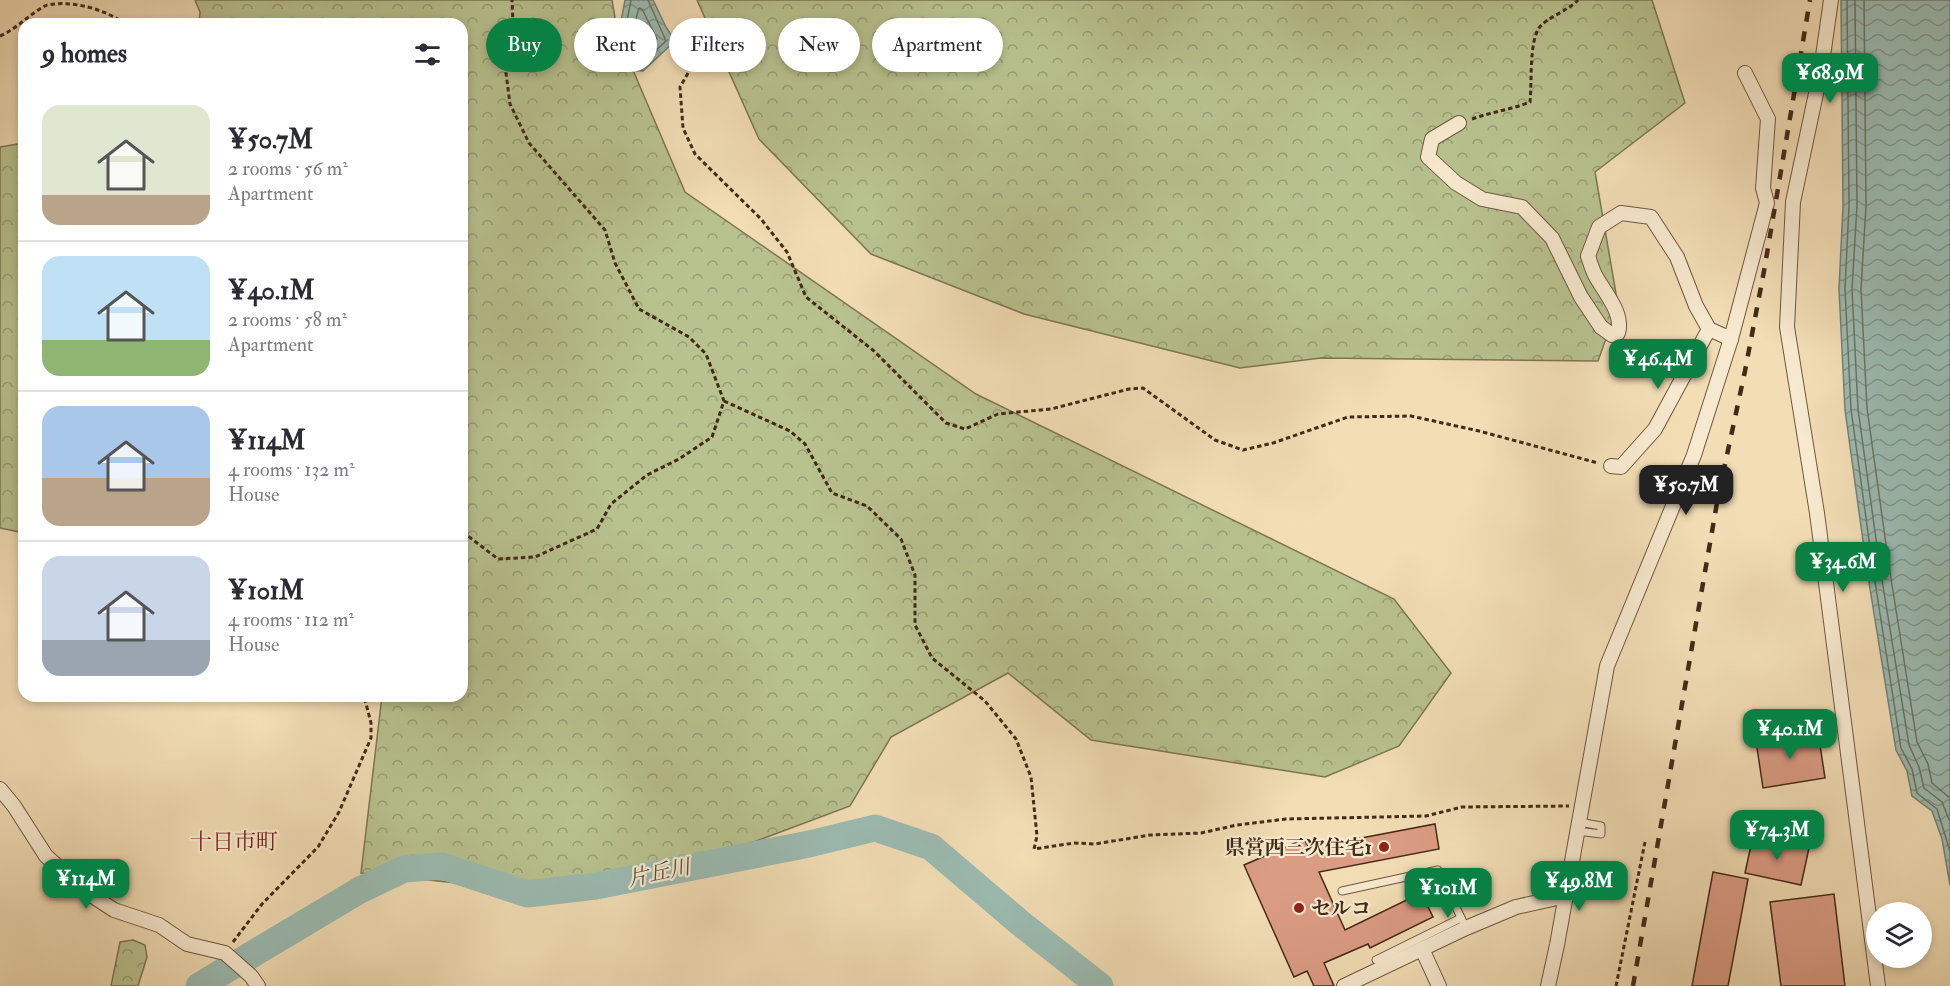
<!DOCTYPE html>
<html lang="en">
<head>
<meta charset="utf-8">
<style>
  body { margin:0; font-family:"IM FELL Double Pica","Noto Serif JP",serif; background:#f2f2f3; color:#2b2b33; height:100vh; display:flex; flex-direction:column; font-size:22px; white-space:nowrap }
  * { box-sizing:border-box; margin:0 }
  p { font-size:20px; color:#7c7c81 }
  .icon { flex:none; width:33px; height:33px; fill:none; stroke:currentColor; stroke-width:2; stroke-linecap:round; stroke-linejoin:round }
  .map { position:relative; flex:1; overflow:hidden }
  .panel { position:absolute; left:18px; top:18px; width:450px; height:684px; display:flex; flex-direction:column; background:#fff; border-radius:18px; box-shadow:0 3px 9px #0003 }
  .panel>* { flex:none }
  .hud { position:absolute; left:486px; top:18px; width:570px; height:54px; display:flex; gap:12px }
  .buttons { position:absolute; left:1866px; top:902px; display:grid; gap:12px }
  .buttons a { display:grid; place-items:center; width:66px; height:66px; border-radius:50%; background:#fff; box-shadow:0 3px 9px #0003; font-size:30px }
  .price { position:absolute; translate:-50% -51px; padding:0 14px; border-radius:12px; background:#0b8043; color:#fff; font-size:20px; line-height:39px; filter:drop-shadow(0 2px 3px #0008) }
  .price::after { content:''; position:absolute; left:50%; top:36px; width:18px; height:14px; margin-left:-9px; background:inherit; clip-path:polygon(0 0,100% 0,50% 100%) }
  .price.active { background:#222; color:#fff }
  ul { padding:0; list-style:none }
  li { display:flex; align-items:center; gap:18px; height:150px; padding:0 24px }
  li+li { border-top:2px solid #e1e1e2 }
  li span { display:grid; place-items:center; flex:none; width:168px; height:120px; border-radius:18px; color:#555 }
  li>.icon { margin-inline-start:auto }
  span .icon { width:72px; height:72px; fill:#fffc; stroke-width:1 }
  li b { font-size:26px }
  h2 { display:flex; justify-content:space-between; align-items:center; height:72px; padding:0 24px; font-size:26px }
  .tag { padding:0 21px; border-radius:27px; background:#fff; box-shadow:0 3px 9px #0003; font-size:21px; line-height:54px }
  .tag.active { background:#0b8043; color:#fff }
  .map>svg:first-child { display:block }
  .forest { fill:url(#forest-crowns); stroke:#7e7653; stroke-width:1.5 }
  .water { fill:url(#water-waves); stroke:#788173; stroke-width:1.5 }
  .lines { fill:none; stroke-linecap:round; stroke-linejoin:round }
  .shore { stroke:#6f7264; stroke-width:1.5 }
  .river { stroke:#9bbbb1; stroke-width:27 }
  .building { fill:#db9c84; stroke:#432a17; stroke-width:1.5 }
  .lane-casing { stroke:#6f573e; stroke-width:9 }
  .street-casing { stroke:#6f573e; stroke-width:16 }
  .path { stroke:#432a17; stroke-width:3; stroke-dasharray:4.5 3; stroke-linecap:butt }
  .lane { stroke:#f7e9cf; stroke-width:7 }
  .street { stroke:#f7e9cf; stroke-width:14 }
  .rail { stroke:#432a17; stroke-width:4.5; stroke-dasharray:10 10; stroke-linecap:butt }
  .poi-dot { fill:#8f2418; stroke:#f7e9cf; stroke-width:2 }
  .labels { text-anchor:middle; dominant-baseline:central; stroke-width:4.5; stroke-linejoin:round; paint-order:stroke }
  .poi-label { font-size:20px; font-weight:bold; fill:#432a17; stroke:#f7e9cf; text-anchor:end }
  .water-label { font-size:21px; font-style:italic; fill:#594e3e; stroke:#f7e9cf }
  .quarter-label { font-size:22px; fill:#7a1f14; stroke:#f7e9cf }
</style>
</head>
<body>
<div class="map">
<svg width="1950" height="986" viewBox="0 0 1950 986">
  <defs>
    <pattern id="forest-crowns" width="20" height="18" patternUnits="userSpaceOnUse" patternTransform="scale(1.5)"><rect width="20" height="18" fill="#b8c28f"/><path d="M2 6a3 3 0 1 1 6 0M12 15a3 3 0 1 1 6 0" fill="none" stroke="#979e74"/></pattern>
    <pattern id="water-waves" width="16" height="10" patternUnits="userSpaceOnUse" patternTransform="scale(1.5)"><rect width="16" height="10" fill="#9bbbb1"/><path d="M0 5q4-4 8 0t8 0" fill="none" stroke="#80988f"/></pattern>
  </defs>
  <rect width="100%" height="100%" fill="#f2ddb5"/>
  <filter id="stains"><feTurbulence type="fractalNoise" baseFrequency=".00333" numOctaves="4"/><feColorMatrix values="0 0 0 0 .2 0 0 0 0 .09 0 0 0 0 .02 0 0 0 .5 -.17"/></filter>
  <radialGradient id="worn" r=".72"><stop offset=".6" stop-color="#630" stop-opacity="0"/><stop offset="1" stop-color="#630" stop-opacity=".3"/></radialGradient>
  <!-- forest -->
  <g class="forest">
    <polygon points="195,0 612,0 618,35 685,192 976,394 1394,599 1451,673 1399,746 1325,777 1091,740 1008,673 891,737 850,806 692,865 535,891 361,873 382,696 462,696 462,24 199,24 200,12"/>
    <polygon points="697,0 1652,0 1685,103 1595,172 1618,305 1598,361 1321,358 1240,368 1024,314 871,254 759,139"/>
    <polygon points="24,143 24,533 0,528 0,147"/>
    <polygon points="133,940 145,945 147,957 138,986 111,986 120,942"/>
  </g>
  <!-- water -->
  <g class="water">
    <polygon points="625,0 653,0 666,27 675,41 643,71 626,70 621,21"/>
    <polygon points="1841,0 1950,0 1950,885 1942,839 1932,811 1912,796 1907,771 1896,750 1867,570 1845,410 1839,289 1843,206"/>
  </g>
  <g class="lines">
    <!-- shore -->
    <g class="shore">
      <polyline points="631,0 627,21 631,62 633,64 640,65 666,41 648,0"/>
      <polyline points="1847,0 1849,206 1845,289 1851,409 1873,569 1901,748 1912,769 1917,793 1937,809 1950,851"/>
      <polyline points="1855,0 1857,206 1852,289 1858,409 1880,568 1909,745 1919,767 1924,788 1942,802 1950,822"/>
      <polyline points="1864,0 1866,206 1861,289 1867,408 1889,566 1917,742 1928,764 1932,783 1950,798"/>
      <polygon points="639,8 642,9 657,39 641,54 637,51 635,22"/>
    </g>
    <!-- river -->
    <polyline class="river" points="199,986 360,890 404,869 442,866 527,894 596,886 809,844 875,828 931,847 1019,922 1100,986"/>
  </g>
  <!-- building -->
  <g class="building">
    <polygon points="1818,732 1825,778 1763,788 1756,741"/>
    <polygon points="1435,824 1439,849 1319,872 1345,930 1421,893 1433,917 1370,948 1368,944 1324,963 1334,986 1314,986 1307,971 1294,977 1244,865 1304,839 1309,848"/>
    <polygon points="1753,836 1809,848 1801,885 1745,873"/>
    <polygon points="1713,872 1748,879 1728,986 1692,986"/>
    <polygon points="1834,894 1845,986 1781,986 1770,902"/>
  </g>
  <g class="lines">
    <!-- lane casing -->
    <g class="lane-casing">
      <g id="lane">
        <polyline points="1577,831 1601,834 1601,826 1579,822"/>
        <polyline points="1342,891 1438,870 1466,928"/>
        <polyline points="1376,960 1461,918"/>
      </g>
    </g>
    <!-- street casing -->
    <g class="street-casing">
      <g id="street">
        <polyline points="1831,0 1821,70 1793,202 1787,327 1817,513 1878,986"/>
        <path d="M 1459,123 L 1432,139 L 1428,157 L 1456,183 L 1482,199 L 1522,207 L 1552,238 L 1581,297 L 1601,327 L 1612,335 L 1618,333 C 1624,313 1604,292 1595,275 C 1592,269 1590,262 1588,256 L 1599,227 L 1621,213 L 1651,217 L 1677,257 L 1696,306 L 1709,329 L 1731,339"/>
        <polyline points="1611,466 1621,467 1655,429 1709,329"/>
        <polyline points="0,789 14,806 46,856 85,891 114,910 159,925 187,944 225,953 251,976 258,986"/>
        <polyline points="1422,949 1439,986"/>
        <polyline points="1344,986 1466,928 1516,907 1566,896"/>
        <polyline points="1548,986 1557,945 1607,666 1694,455 1731,339 1767,203 1763,188 1768,119 1745,73"/>
      </g>
    </g>
    <!-- path -->
    <g class="path">
      <path d="M 0,36 C 17,29 30,13 47,5 C 72,0 105,9 125,24"/>
      <polyline points="703,47 680,87 683,128 695,154 761,219 787,252 806,297 874,351 946,423 965,429 998,414 1051,409 1129,389 1143,388 1215,440 1243,450 1273,443 1348,417 1411,416 1479,431 1598,463"/>
      <path d="M 1472,119 C 1491,112 1510,110 1530,102 C 1532,83 1529,43 1539,28 C 1547,17 1568,11 1578,0"/>
      <polyline points="724,401 790,431 805,444 832,493 867,506 901,539 915,575 915,625 932,658 985,701 1016,739 1031,777 1037,836 1034,849 1074,843 1095,844 1150,835 1201,833 1237,825 1286,819 1426,816 1462,807 1569,806"/>
      <polyline points="462,523 468,536 498,559 535,557 597,529 611,504 647,475 679,459 712,437 724,401 706,354 689,337 639,309 615,263 605,230 529,143 510,104 506,73 513,24 512,0"/>
      <polyline points="233,942 262,904 318,847 339,812 371,738 371,723 364,696"/>
      <polyline points="1616,986 1645,842"/>
    </g>
    <!-- lane -->
    <use href="#lane" class="lane"/>
    <!-- street -->
    <use href="#street" class="street"/>
    <!-- rail -->
    <polyline class="rail" points="1633,986 1718,497 1745,371 1764,271 1810,0"/>
  </g>
  <!-- markers -->
  <g class="poi-dot">
    <circle cx="1384" cy="847" r="6"/>
    <circle cx="1299" cy="908" r="6"/>
  </g>
  <g class="labels">
    <!-- poi labels -->
    <g class="poi-label">
      <text x="1372" y="847">県営西三次住宅1</text>
      <text x="1311" y="908" text-anchor="start">セルコ</text>
    </g>
    <!-- water labels -->
    <g class="water-label">
      <text transform="translate(659 873) rotate(-12)">片丘川</text>
    </g>
    <!-- quarter labels -->
    <g class="quarter-label">
      <text x="234" y="842">十日市町</text>
    </g>
  </g>
  <rect width="100%" height="100%" filter="url(#stains)"/>
  <rect width="100%" height="100%" fill="url(#worn)"/>
</svg>
<div class="buttons">
<a><svg class="icon" aria-label="layers" viewBox="0 0 24 24"><path d="M12 4l9 5-9 5-9-5zM3 14l9 5 9-5"/></svg></a>
</div>
<b class="price" style="left:1830px;top:104px">¥68.9M</b>
<b class="price" style="left:1658px;top:390px">¥46.4M</b>
<b class="price active" style="left:1686px;top:516px">¥50.7M</b>
<b class="price" style="left:1843px;top:593px">¥34.6M</b>
<b class="price" style="left:1790px;top:760px">¥40.1M</b>
<b class="price" style="left:1777px;top:861px">¥74.3M</b>
<b class="price" style="left:86px;top:910px">¥114M</b>
<b class="price" style="left:1579px;top:912px">¥49.8M</b>
<b class="price" style="left:1448px;top:919px">¥101M</b>
<div class="hud">
<a class="tag active">Buy</a>
<a class="tag">Rent</a>
<a class="tag">Filters</a>
<a class="tag">New</a>
<a class="tag">Apartment</a>
</div>
<section class="panel">
<h2>9 homes<svg class="icon" aria-label="filters" viewBox="0 0 24 24"><path d="M4 7h16M4 17h16"/><circle cx="9" cy="7" r="2"/><circle cx="15" cy="17" r="2"/></svg></h2>
<ul>
<li><span style="background:linear-gradient(#dfe7d0 75%,#b9a48a 0)"><svg class="icon" aria-label="home" viewBox="0 0 24 24"><path d="M3 11l9-7 9 7M6 9v11h12V9"/></svg></span><div><b>¥50.7M</b><p>2 rooms · 56 m²</p><p>Apartment</p></div></li>
<li><span style="background:linear-gradient(#bfe0f5 70%,#8fb573 0)"><svg class="icon" aria-label="home" viewBox="0 0 24 24"><path d="M3 11l9-7 9 7M6 9v11h12V9"/></svg></span><div><b>¥40.1M</b><p>2 rooms · 58 m²</p><p>Apartment</p></div></li>
<li><span style="background:linear-gradient(#a9c7e8 60%,#b9a48a 0)"><svg class="icon" aria-label="home" viewBox="0 0 24 24"><path d="M3 11l9-7 9 7M6 9v11h12V9"/></svg></span><div><b>¥114M</b><p>4 rooms · 132 m²</p><p>House</p></div></li>
<li><span style="background:linear-gradient(#c9d6e8 70%,#9aa5b1 0)"><svg class="icon" aria-label="home" viewBox="0 0 24 24"><path d="M3 11l9-7 9 7M6 9v11h12V9"/></svg></span><div><b>¥101M</b><p>4 rooms · 112 m²</p><p>House</p></div></li>
</ul>
</section>
</div>
</body>
</html>
